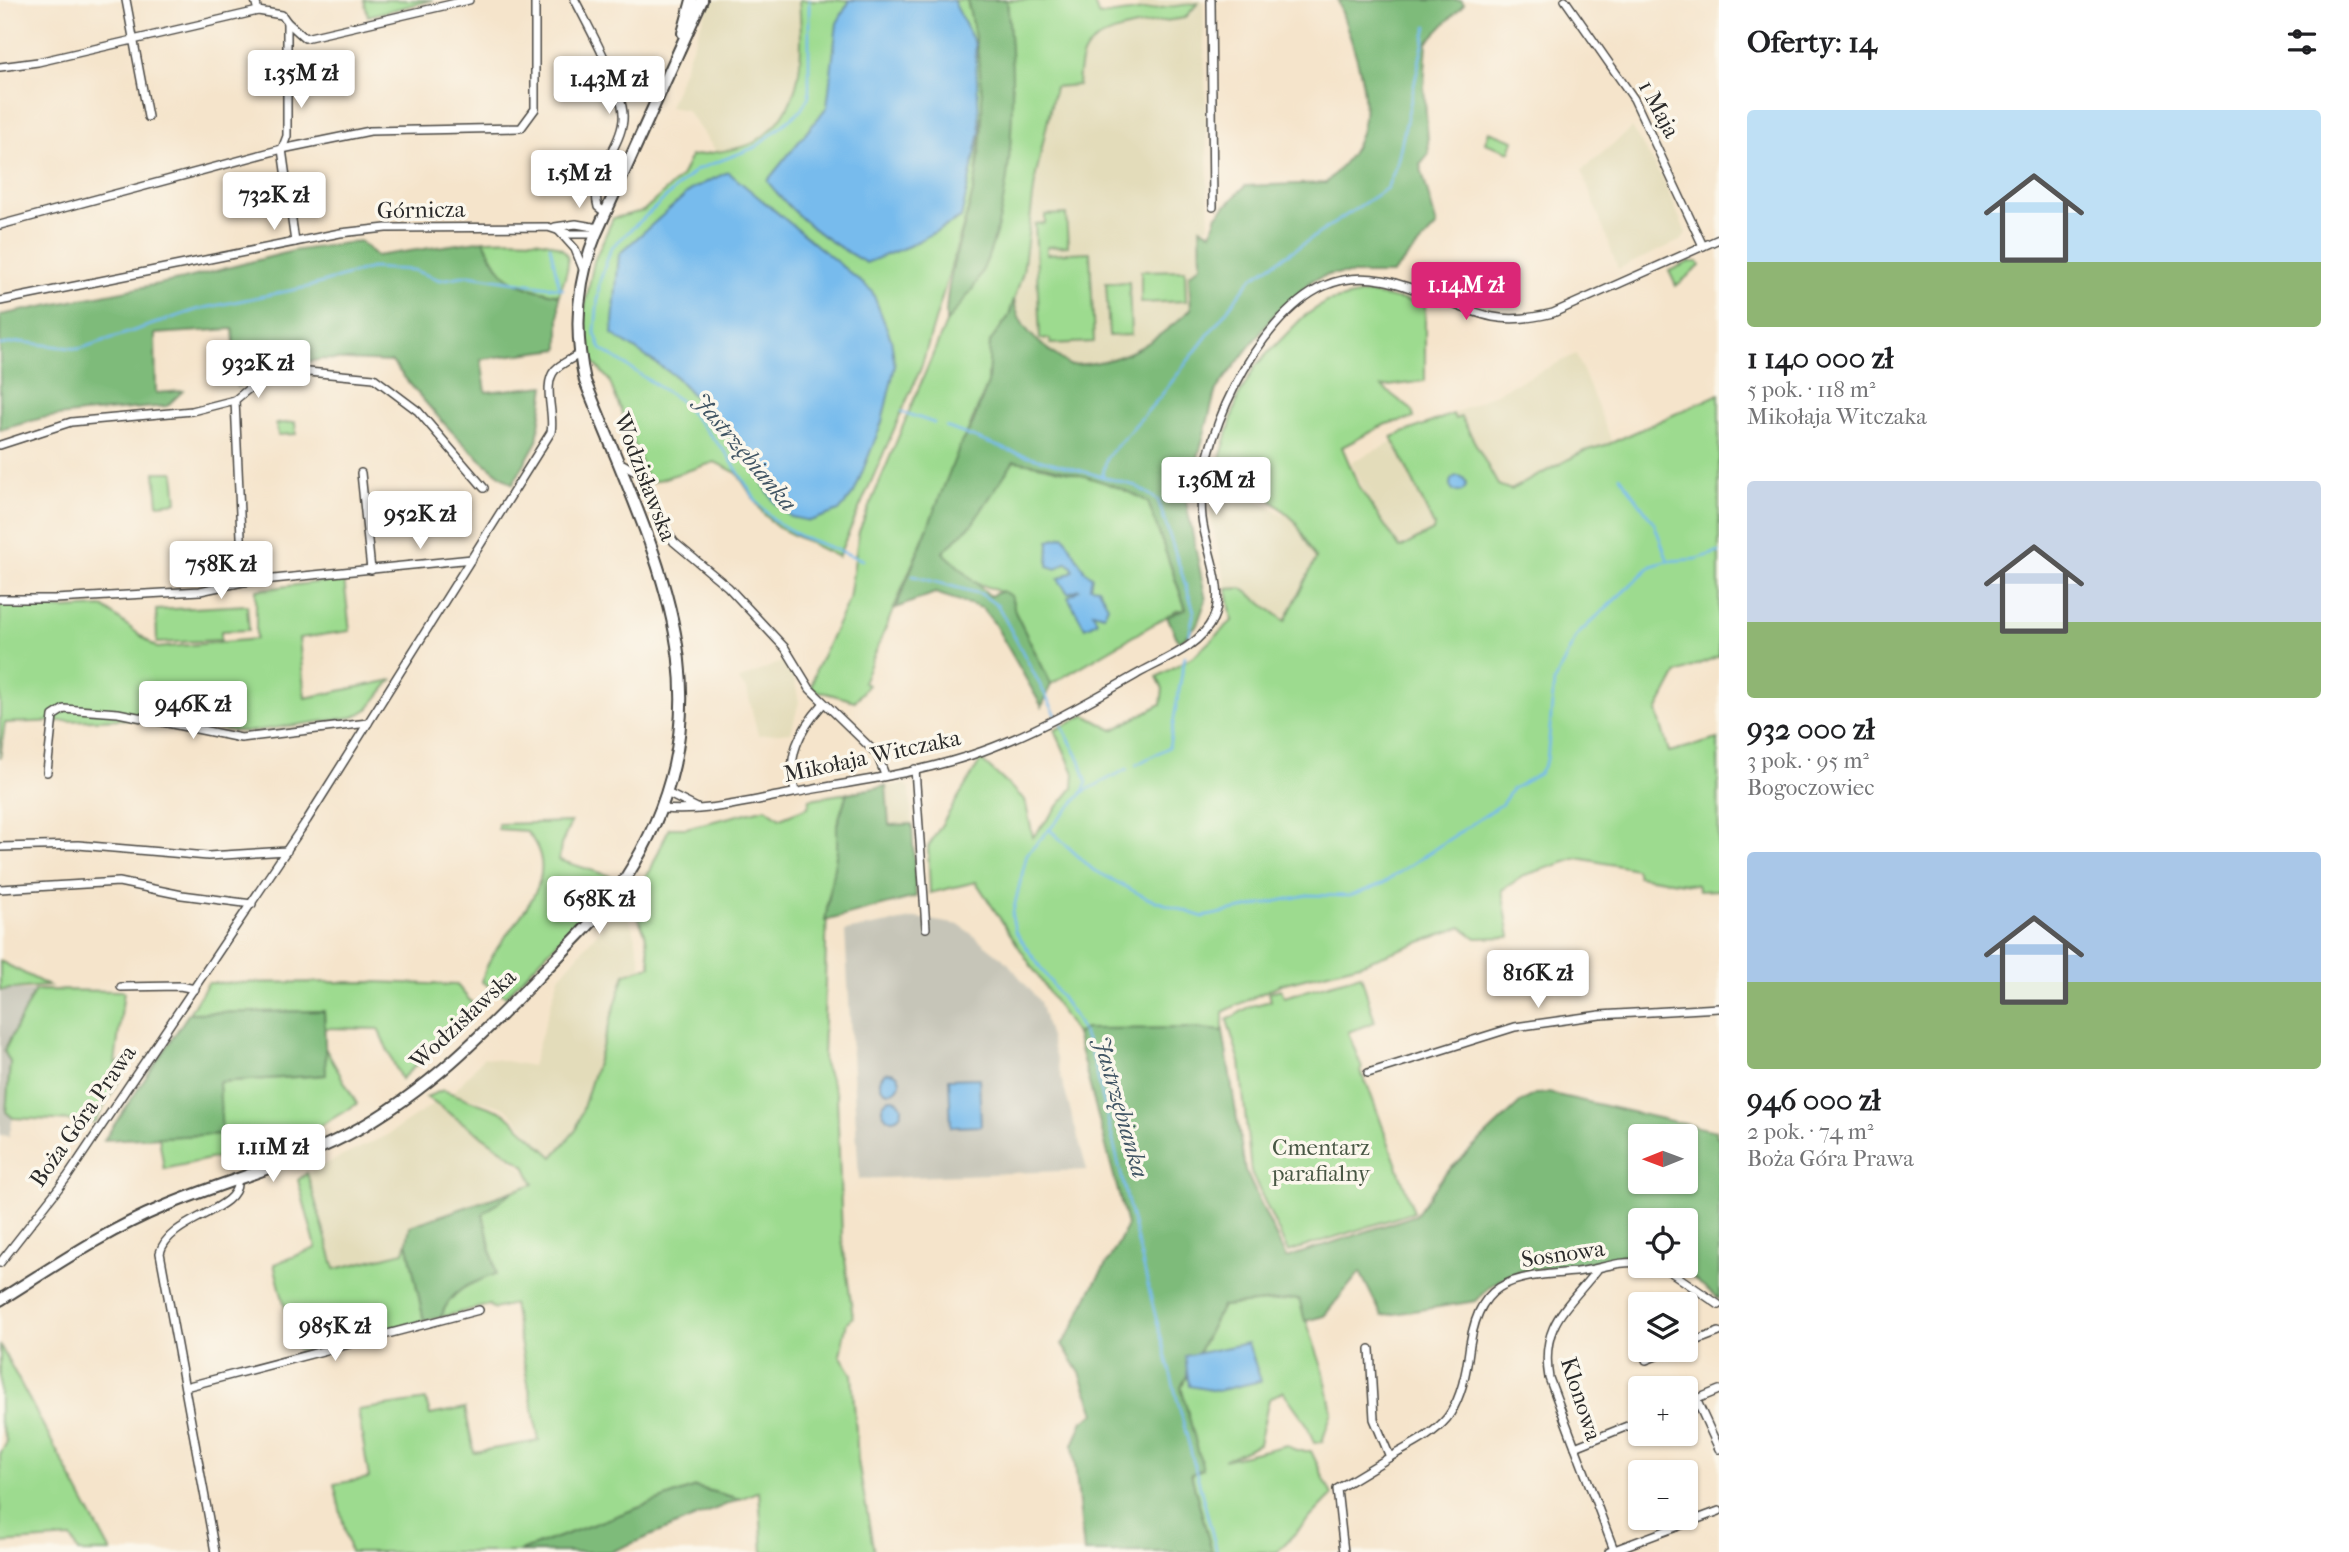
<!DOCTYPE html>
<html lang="pl">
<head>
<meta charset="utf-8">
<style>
  body { margin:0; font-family:"IM FELL French Canon",serif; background:#f2f2f2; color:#202124; height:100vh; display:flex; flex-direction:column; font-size:26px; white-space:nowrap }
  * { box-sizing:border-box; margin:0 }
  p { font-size:23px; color:#757577 }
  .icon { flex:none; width:38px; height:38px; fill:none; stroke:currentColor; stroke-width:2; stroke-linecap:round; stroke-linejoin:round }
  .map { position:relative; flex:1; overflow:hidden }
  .drawer { display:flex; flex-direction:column; background:#fff; width:630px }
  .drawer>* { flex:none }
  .needle { width:46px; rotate:269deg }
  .fabs { position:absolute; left:1628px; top:1124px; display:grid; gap:14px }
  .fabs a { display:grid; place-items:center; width:70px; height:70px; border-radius:7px; background:#fff; box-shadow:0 2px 5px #0004; font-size:35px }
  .price { position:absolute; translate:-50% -60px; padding:0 16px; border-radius:7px; background:#fff; color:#222; font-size:23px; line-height:46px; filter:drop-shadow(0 2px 4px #0008) }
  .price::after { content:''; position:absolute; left:50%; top:42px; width:21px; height:16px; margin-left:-10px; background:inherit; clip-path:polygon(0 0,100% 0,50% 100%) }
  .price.selected { background:#db2777; color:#fff }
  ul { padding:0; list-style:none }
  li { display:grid; align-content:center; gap:14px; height:371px; padding:0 28px }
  li span { display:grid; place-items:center; height:217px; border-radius:7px; color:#555 }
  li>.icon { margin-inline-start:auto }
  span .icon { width:126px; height:126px; fill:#fffc; stroke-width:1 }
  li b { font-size:30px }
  h2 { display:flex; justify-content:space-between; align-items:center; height:84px; padding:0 28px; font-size:30px }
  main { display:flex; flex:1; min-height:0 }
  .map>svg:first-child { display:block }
  .built { fill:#e3dcba }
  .industrial { fill:#c6c5b8 }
  .green { fill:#9ddb8f; stroke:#64835d; stroke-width:2 }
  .forest { fill:#7ebb7a; stroke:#547352; stroke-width:2; fill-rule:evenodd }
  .water { fill:#77bbed; stroke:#51738c; stroke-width:2 }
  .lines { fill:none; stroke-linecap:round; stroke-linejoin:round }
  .stream { stroke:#77bbed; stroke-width:2.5 }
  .minor-casing { stroke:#494743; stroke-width:10 }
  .secondary-casing { stroke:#494743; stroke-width:14 }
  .minor { stroke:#fff; stroke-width:7 }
  .secondary { stroke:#fff; stroke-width:10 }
  .labels { text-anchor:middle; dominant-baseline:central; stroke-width:7; stroke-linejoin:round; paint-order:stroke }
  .street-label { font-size:23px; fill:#2b2b2b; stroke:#fbf7ec }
  .park-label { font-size:23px; fill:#485744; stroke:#fbf7ec }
  .water-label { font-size:24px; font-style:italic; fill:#425665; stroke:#fbf7ec }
</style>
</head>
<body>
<main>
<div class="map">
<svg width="1719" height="1552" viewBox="0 0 1719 1552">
  <rect width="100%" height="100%" fill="#fbf7ec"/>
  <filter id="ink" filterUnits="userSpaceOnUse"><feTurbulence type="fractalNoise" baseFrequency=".0143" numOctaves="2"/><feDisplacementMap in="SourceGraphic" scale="14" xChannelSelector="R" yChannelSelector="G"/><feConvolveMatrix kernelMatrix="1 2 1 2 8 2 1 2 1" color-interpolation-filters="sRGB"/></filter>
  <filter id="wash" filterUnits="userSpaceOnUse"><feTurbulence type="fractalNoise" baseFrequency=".00686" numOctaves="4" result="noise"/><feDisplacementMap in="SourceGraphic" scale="28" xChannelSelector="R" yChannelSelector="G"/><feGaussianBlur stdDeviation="1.57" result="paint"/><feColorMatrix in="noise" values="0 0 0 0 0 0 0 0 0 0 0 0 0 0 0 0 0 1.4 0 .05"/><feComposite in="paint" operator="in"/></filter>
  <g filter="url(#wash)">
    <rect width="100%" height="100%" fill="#f5e4cb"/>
    <!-- built -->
    <g class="built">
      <polygon points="710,0 799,0 801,31 799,100 764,140 719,155 686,110 669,107"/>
      <polygon points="1139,0 1203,0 1209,227 1200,227 1201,266 1191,309 1156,341 1112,360 1069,365 1028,333 1015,312 1014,299 1023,272 1054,68 1138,7"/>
      <polygon points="1632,128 1663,179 1686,233 1682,240 1618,269 1582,170"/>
      <polygon points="1576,354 1614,447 1495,500 1453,414"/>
      <polygon points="1395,441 1435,529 1392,549 1351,462"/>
      <polygon points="1217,474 1231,486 1295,521 1317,559 1285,621 1242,588 1227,589 1211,518 1211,502"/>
      <polygon points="786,660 793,673 799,702 791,732 758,735 747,690 738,680"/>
      <polygon points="905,784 910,788 912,824 889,825 886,786"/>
      <polygon points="622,904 633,928 642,968 625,975 576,1130 553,1158 506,1108 453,1093 484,1057 532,1066 559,977"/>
      <polygon points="435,1103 474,1128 530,1176 534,1184 410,1226 404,1252 335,1269 307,1173 387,1135"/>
    </g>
    <!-- industrial -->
    <g class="industrial">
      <polygon points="917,918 960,925 1007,962 1040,1002 1087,1170 859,1179 845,931"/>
      <polygon points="0,990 35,990 4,1051 10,1062 6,1112 13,1118 9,1136 0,1135"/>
    </g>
    <!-- green -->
    <g class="green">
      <polygon points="364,0 433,0 368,16"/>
      <path d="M 799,0 L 967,0 L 977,38 L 984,94 L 975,186 L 921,368 L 838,557 L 777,527 L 763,513 L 737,473 L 715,462 L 649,483 L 609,380 L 586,354 L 583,315 L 594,261 L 613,218 L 643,211 L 681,177 L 691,156 C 707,153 742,150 755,142 C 806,110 803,54 799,0 Z"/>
      <path d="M 1007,0 L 1093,0 L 1099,16 L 1198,3 L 1185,18 C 1160,22 1097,27 1084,53 C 1079,62 1079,75 1078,85 L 1055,87 L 1036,175 L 1023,272 L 1009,316 L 990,342 L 988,383 L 863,682 L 868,685 L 855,701 L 811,689 L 816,669 L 849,599 L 859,531 L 946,323 L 978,280 L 995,229 L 1007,174 L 1012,98 Z"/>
      <polygon points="1489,131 1514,140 1510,152 1485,143"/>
      <polygon points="1066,214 1068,246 1047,247 1047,254 1090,252 1094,342 1051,344 1050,339 1040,339 1035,224 1045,223 1045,215"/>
      <path d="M 484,240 C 504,240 569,233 568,262 C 568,273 562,285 559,295 C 515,285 502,284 484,240 Z"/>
      <polygon points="1689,262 1698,262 1700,266 1676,286 1669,271"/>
      <polygon points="1185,270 1186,301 1141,303 1141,271"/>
      <polygon points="1129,282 1131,335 1109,336 1106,283"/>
      <polygon points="1366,293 1425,304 1425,381 1382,387 1412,410 1414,418 1386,424 1342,447 1359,487 1400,548 1433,531 1434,526 1392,437 1453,414 1455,419 1461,417 1498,485 1511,490 1584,451 1609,444 1719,394 1719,656 1677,673 1657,711 1669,752 1718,739 1719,890 1699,891 1697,885 1638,876 1636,869 1578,858 1525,875 1502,890 1510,937 1476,938 1461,927 1360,964 1281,984 1223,1012 1223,1031 1085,1029 1076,1034 976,882 930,893 928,847 981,760 1025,800 1033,837 1073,788 1074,773 1055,730 1085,715 1113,730 1161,704 1163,689 1157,677 1195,655 1232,621 1227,589 1242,588 1285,621 1316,559 1295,521 1271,500 1218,466 1238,397 1256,365 1303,317 1326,302"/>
      <polygon points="295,422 296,434 278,435 276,424"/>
      <path d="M 1014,460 C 1058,469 1110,479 1148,502 L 1186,610 L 1178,610 L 1051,684 L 1015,612 L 1011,596 L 972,581 L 942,552 L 972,524 Z"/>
      <polygon points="155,472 174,472 177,502 158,504"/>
      <polygon points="344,579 350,631 299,638 305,698 392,680 369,708 354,717 246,732 124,719 5,723 0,758 0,604 62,609 103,607 157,648 256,639 256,590"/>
      <polygon points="247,605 249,630 221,631 221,640 157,643 156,610"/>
      <path d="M 847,793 L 837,825 L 837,850 L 827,905 L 823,1061 L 837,1096 L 842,1238 L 853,1317 L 847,1322 L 840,1355 L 852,1374 L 858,1461 L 874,1552 L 763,1552 L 759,1491 L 740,1499 L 695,1487 L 518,1552 L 350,1552 L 334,1484 L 369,1478 L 358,1410 L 426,1400 L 430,1415 L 465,1408 L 474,1452 L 539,1441 L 513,1304 L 494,1309 L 489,1305 L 441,1317 C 449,1290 471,1283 496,1273 L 483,1213 L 513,1191 L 534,1184 L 525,1166 L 426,1097 L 443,1090 L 505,1113 L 553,1157 L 576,1130 L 625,974 L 651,966 L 645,933 L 629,897 L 650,871 L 669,828 L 686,828 L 766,808 L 780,818 L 808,807 L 810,799 Z"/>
      <path d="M 571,822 L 561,845 L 559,860 L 613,877 L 585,913 L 506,996 L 482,982 C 490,932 576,887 526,831 L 498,829 L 498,824 Z"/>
      <polygon points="0,961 49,986 0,990"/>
      <polygon points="1361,975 1375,1022 1348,1032 1362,1068 1360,1072 1367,1084 1414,1212 1288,1252 1251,1172 1240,1062 1227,1020 1251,1006 1271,1001 1269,992 1281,989 1284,997"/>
      <polygon points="374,982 457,985 477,1009 401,1079 378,1029 325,1028 324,1011 189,1013 208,983"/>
      <polygon points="35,990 124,991 115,1064 132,1058 95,1122 13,1118 6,1112 10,1062 4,1051"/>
      <polygon points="325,1048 357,1104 313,1130 237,1153 164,1169 159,1137 221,1134 219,1082 325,1075"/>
      <polygon points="307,1173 335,1269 404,1252 407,1241 424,1321 299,1351 294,1344 274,1264 316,1248 298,1180"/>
      <polygon points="1299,1299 1324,1373 1332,1412 1322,1442 1314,1443 1306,1423 1283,1391 1269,1399 1259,1444 1224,1460 1287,1445 1296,1451 1311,1451 1332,1495 1277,1552 1212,1552 1191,1474 1202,1469 1181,1387 1222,1306"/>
      <polygon points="0,1345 111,1552 78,1552 71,1538 0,1543 0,1454 7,1442 0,1423"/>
    </g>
    <!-- forest -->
    <g class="forest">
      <path d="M 967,0 L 1007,0 C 1016,84 1017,203 978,280 C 970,295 956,309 946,323 C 945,276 964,233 974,187 C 988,123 983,63 967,0 Z"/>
      <path d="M 1338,0 L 1461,0 L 1464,4 L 1427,42 L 1424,87 L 1429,154 L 1420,165 L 1437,226 L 1392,274 L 1331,274 L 1313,280 L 1273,316 L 1216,390 L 1186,502 L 1206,600 L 1197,625 L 1179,643 L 1167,616 L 1186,609 L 1148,502 C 1113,481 1055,467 1014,461 L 972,524 L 943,552 L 990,596 L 1002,591 L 1011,596 L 1015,612 L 1051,684 L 1042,707 L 994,623 L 982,608 L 935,593 L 896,608 L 961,443 L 973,423 L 988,383 L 990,342 L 1009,316 L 1014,299 C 1017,331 1045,347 1069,365 C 1122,364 1153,344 1191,309 L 1189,275 L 1201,265 L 1200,227 L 1211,233 L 1217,215 L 1245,186 L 1326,183 C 1334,174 1344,164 1351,154 C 1382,108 1352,47 1338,0 Z"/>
      <path d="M 484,240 C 502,284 515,285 559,295 L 559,349 L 481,359 L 486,392 L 545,386 L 537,441 L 513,484 C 468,455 425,403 392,362 L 323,359 L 269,369 L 237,387 L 233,329 L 155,334 L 156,393 L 183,391 L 167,406 L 83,413 L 42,418 L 0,430 L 0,315 L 184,279 L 293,251 L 360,241 L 376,256 Z"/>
      <polygon points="886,786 889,825 912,824 916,897 825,921 837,850 837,825 847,793"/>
      <polygon points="324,1011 326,1075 219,1082 222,1134 104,1140 189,1013"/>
      <path d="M 1192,1028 L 1223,1031 L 1245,1170 L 1286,1258 L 1416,1215 L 1444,1175 L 1520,1103 L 1535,1094 L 1548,1093 L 1716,1131 L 1716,1136 L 1719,1137 L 1719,1299 L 1677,1265 L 1685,1265 L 1685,1220 L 1640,1220 L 1640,1253 C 1623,1253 1608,1260 1591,1263 C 1543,1273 1512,1258 1476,1301 L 1382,1316 L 1360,1272 L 1324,1316 L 1305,1321 L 1299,1299 L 1222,1306 L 1181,1387 L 1203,1469 L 1191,1474 L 1212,1552 L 1084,1552 L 1073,1445 L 1083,1421 L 1095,1413 L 1080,1373 L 1062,1344 C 1075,1329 1081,1309 1090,1292 C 1103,1267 1116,1252 1127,1225 L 1076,1034 L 1085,1029 ZM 1640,1136 L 1685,1136 L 1685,1181 L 1640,1181 Z"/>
      <path d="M 513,1191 L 483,1214 L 496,1274 C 471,1283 450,1290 441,1317 L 424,1321 L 407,1241 L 410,1226 Z"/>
      <polygon points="695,1487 740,1499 611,1552 518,1552"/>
    </g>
    <!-- water -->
    <g class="water">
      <path d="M 850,0 L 953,0 L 975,44 L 980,132 L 961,218 L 909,246 L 866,263 C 825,240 797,219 767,181 L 827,107 L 837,23 Z"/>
      <polygon points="728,172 872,291 891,339 895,366 882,422 854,493 839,511 810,521 791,517 775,503 737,442 675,376 612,334 619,254 692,189"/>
      <circle cx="1458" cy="484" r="8"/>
      <polygon points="1064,536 1085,571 1092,576 1090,587 1098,588 1108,606 1104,615 1093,612 1097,622 1085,628 1068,597 1080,589 1068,593 1058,579 1073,571 1072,566 1067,562 1056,569 1048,566 1049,540"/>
      <circle cx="890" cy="1082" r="10"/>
      <polygon points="979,1078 981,1126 951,1127 949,1079"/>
      <circle cx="892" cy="1109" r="10"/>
      <polygon points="1248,1343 1261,1381 1217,1391 1189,1386 1185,1356"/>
    </g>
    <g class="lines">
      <!-- stream -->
      <g class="stream">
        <polyline points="809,0 809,96 801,110 756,147 696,170 611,248 599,284 595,333 601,349 679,400 727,454 757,502 775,521 800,536 863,560"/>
        <polyline points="550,246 560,289"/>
        <polyline points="0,345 21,342 79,349 199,309 308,287 371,268 413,270 440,280 469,275 563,289"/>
        <polyline points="902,412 934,423"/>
        <polyline points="946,427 1010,451 1136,486 1158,500 1194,611 1189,636"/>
        <polyline points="1102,477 1107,457 1160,397 1252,278 1387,188 1397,164 1427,26"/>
        <polyline points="1668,561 1696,559 1719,552"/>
        <polyline points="913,576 981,594 998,606 1080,760 1087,783 1080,796 1027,854 1012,916 1015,931 1075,1017 1091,1050 1154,1310 1217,1552"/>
        <polyline points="1136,765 1169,747 1185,656"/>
        <polyline points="1083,792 1127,769"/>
        <polyline points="1049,829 1092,869 1147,898 1203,917 1307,895 1350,896 1382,884 1502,804 1512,789 1539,774 1547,760 1554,682 1577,635 1651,566 1668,561 1654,523 1620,476"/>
      </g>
    </g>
  </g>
  <g filter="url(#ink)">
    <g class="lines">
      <!-- minor casing -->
      <g class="minor-casing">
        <g id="minor">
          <polyline points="126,0 148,117"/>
          <polyline points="255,0 258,11 282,15 287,22 287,136 282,149 295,242"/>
          <path d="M 575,0 C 588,26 626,93 623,120 C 620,150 589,176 598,207 L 606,213"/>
          <polyline points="1211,0 1213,207"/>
          <polyline points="1565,0 1634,99 1703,246"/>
          <polyline points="287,22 305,38 469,0"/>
          <polyline points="0,67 38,62 258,11"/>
          <polyline points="0,225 282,149 370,131 521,128 535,109 535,0"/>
          <polyline points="555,227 576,224 599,228"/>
          <polyline points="558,230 575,249 583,269"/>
          <polyline points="0,301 340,233 386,228 548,227 569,234 596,234"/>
          <polyline points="235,400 243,582"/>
          <polyline points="0,445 71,422 192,411 235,400 257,382 308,372 374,378 418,411 484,488"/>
          <polyline points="619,462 639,473 660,520 674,542 728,587 785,648 810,689 877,754 885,775"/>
          <polyline points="361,473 371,570"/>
          <polyline points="0,599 55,599 200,591 243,582 472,559"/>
          <polyline points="915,769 926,928"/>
          <polyline points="47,772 53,716 64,709 118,713 241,738 368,723"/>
          <path d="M 795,792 C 786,756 799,731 823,704"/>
          <polyline points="667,793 697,808"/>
          <path d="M 662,809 C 706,813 749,801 793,793 C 856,781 923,773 983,751 C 1038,731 1090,701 1141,672 C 1165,659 1200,646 1213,619 C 1227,590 1205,548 1202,518 C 1194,446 1256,317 1324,286 C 1382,260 1439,306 1493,317 C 1514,321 1533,318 1553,313 L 1719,239"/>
          <polyline points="0,847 78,845 208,856 287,851"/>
          <polyline points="0,889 119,882 182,895 252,904"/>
          <polyline points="121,987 180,986 195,989"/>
          <polyline points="1368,1073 1515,1027 1600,1015 1719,1008"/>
          <path d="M 0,1263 L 68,1176 L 307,820 L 551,432 C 555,414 542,385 555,370 C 560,364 572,359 579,354"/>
          <polyline points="1653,1265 1668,1270 1719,1305"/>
          <path d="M 1597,1270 C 1566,1309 1540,1325 1549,1378 L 1614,1550"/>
          <polyline points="1685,1345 1719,1332"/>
          <path d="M 1370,1349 L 1374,1419 L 1390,1457 C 1409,1446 1432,1436 1447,1418 C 1460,1401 1465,1379 1468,1358 C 1477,1280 1506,1277 1576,1272 C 1597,1270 1620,1260 1640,1263"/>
          <polyline points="1646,1360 1674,1349"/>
          <polyline points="185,1387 479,1310"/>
          <polyline points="1696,1399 1719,1449"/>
          <polyline points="1685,1404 1719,1390"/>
          <polyline points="1575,1447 1640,1421"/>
          <path d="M 215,1552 L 160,1253 C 168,1218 241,1211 237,1181"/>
          <polyline points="1344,1552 1337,1489 1390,1457"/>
          <polyline points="1609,1552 1719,1511"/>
        </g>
      </g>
      <!-- secondary casing -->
      <g class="secondary-casing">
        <g id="secondary">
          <polyline points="683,33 692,0"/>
          <path d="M 0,1300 C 53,1267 105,1231 163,1207 C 219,1183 278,1168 333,1142 C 415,1103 477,1041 539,976 C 568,946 602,915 625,879 C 740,699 654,556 585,381 C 574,332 577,281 596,234 L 702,0"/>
        </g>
      </g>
      <!-- minor -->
      <use href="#minor" class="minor"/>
      <!-- secondary -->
      <use href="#secondary" class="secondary"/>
    </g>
  </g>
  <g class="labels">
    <!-- street labels -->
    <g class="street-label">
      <text transform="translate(1659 109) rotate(62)">1 Maja</text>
      <text transform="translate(421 210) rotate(-1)">Górnicza</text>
      <text transform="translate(645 477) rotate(69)">Wodzisławska</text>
      <text transform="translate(872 756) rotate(-12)">Mikołaja Witczaka</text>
      <text transform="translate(463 1019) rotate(-43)">Wodzisławska</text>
      <text transform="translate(83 1116) rotate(-55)">Boża Góra Prawa</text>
      <text transform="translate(1563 1254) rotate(-8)">Sosnowa</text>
      <text transform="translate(1581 1399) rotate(72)">Klonowa</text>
    </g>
    <!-- park labels -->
    <g class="park-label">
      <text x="1321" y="1147">Cmentarz<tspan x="1321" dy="26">parafialny</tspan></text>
    </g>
    <!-- water labels -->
    <g class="water-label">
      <text transform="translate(745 452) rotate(50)">Jastrzębianka</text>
      <text transform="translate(1121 1107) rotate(74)">Jastrzębianka</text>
    </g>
  </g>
</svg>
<div class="fabs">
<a><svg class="needle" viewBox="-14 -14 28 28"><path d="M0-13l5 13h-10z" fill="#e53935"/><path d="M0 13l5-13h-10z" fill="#757577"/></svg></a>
<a><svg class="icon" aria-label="locate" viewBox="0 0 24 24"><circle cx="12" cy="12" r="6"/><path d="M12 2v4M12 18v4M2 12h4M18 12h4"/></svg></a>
<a><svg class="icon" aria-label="layers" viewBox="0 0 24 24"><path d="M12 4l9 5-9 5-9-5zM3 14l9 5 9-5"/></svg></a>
<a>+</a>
<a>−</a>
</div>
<b class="price" style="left:301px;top:110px">1.35M zł</b>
<b class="price" style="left:609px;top:116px">1.43M zł</b>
<b class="price" style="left:579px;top:210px">1.5M zł</b>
<b class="price" style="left:274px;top:232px">732K zł</b>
<b class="price selected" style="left:1466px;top:322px">1.14M zł</b>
<b class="price" style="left:258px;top:400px">932K zł</b>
<b class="price" style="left:1216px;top:517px">1.36M zł</b>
<b class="price" style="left:420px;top:551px">952K zł</b>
<b class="price" style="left:221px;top:601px">758K zł</b>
<b class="price" style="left:193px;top:741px">946K zł</b>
<b class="price" style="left:599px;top:936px">658K zł</b>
<b class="price" style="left:1538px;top:1010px">816K zł</b>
<b class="price" style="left:273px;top:1184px">1.11M zł</b>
<b class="price" style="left:335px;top:1363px">985K zł</b>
</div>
<section class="drawer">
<h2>Oferty: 14<svg class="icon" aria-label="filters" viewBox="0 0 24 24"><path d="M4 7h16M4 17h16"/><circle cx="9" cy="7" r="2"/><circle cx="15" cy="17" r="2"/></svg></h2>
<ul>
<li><span style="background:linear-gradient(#bfe0f5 70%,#8fb573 0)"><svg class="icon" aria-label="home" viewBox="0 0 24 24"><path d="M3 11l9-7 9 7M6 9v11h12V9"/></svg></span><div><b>1 140 000 zł</b><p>5 pok. · 118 m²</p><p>Mikołaja Witczaka</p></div></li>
<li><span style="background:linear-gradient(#c9d6e8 65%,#8fb573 0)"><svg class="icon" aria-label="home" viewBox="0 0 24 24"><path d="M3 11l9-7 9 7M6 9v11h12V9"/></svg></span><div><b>932 000 zł</b><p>3 pok. · 95 m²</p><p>Bogoczowiec</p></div></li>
<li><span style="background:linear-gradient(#a9c7e8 60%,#8fb573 0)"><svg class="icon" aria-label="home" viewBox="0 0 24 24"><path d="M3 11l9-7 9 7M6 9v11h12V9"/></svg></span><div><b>946 000 zł</b><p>2 pok. · 74 m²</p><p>Boża Góra Prawa</p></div></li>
</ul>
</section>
</main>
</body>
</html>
